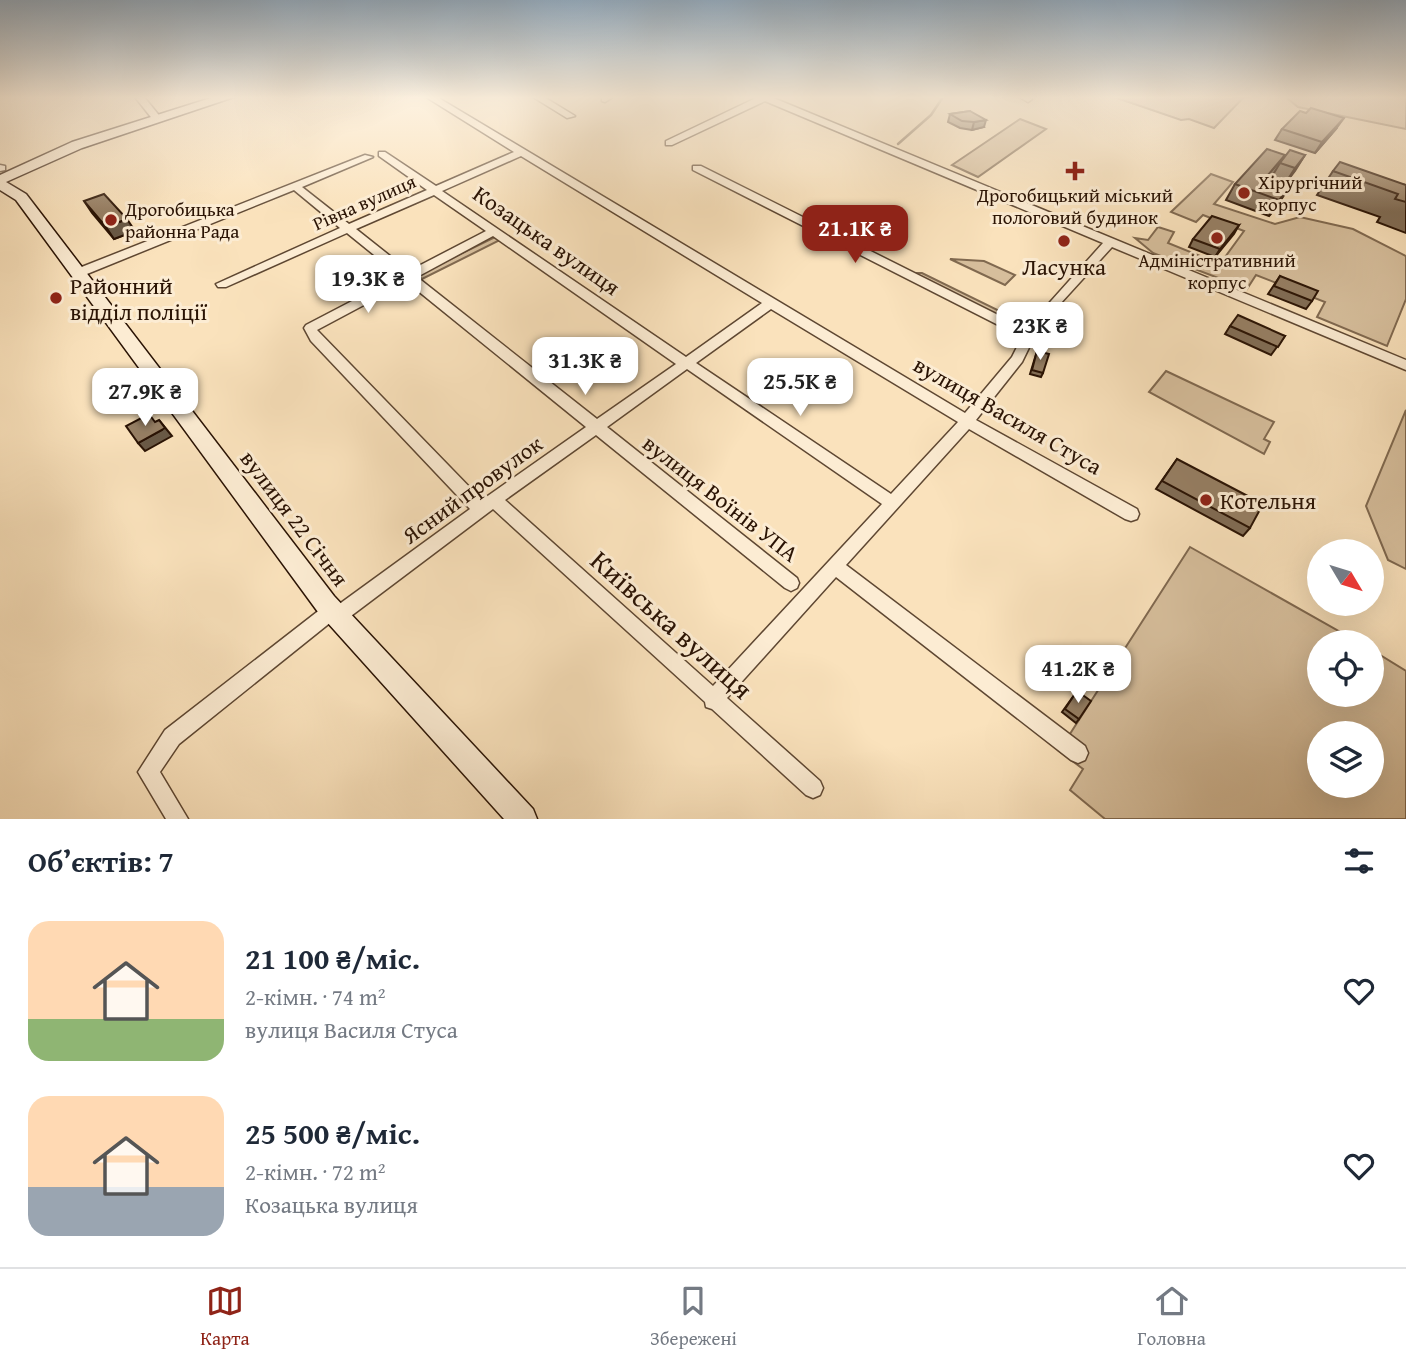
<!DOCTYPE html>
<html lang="uk">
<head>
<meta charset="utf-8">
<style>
  body { margin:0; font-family:"Gentium Book Plus",serif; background:#f6f6f7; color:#1f2937; height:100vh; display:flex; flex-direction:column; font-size:26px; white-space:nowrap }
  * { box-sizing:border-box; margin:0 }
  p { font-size:23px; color:#747a83 }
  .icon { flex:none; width:38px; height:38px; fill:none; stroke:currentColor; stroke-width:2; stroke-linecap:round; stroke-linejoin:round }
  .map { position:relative; height:819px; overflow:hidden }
  .details { display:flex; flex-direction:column; background:#fff; flex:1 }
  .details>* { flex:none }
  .needle { width:46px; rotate:128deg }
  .controls { position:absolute; left:1307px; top:539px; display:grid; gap:14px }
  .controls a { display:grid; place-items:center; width:77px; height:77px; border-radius:50%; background:#fff; box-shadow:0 7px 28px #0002; font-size:35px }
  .price { position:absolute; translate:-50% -60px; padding:0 16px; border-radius:14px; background:#fff; color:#222; font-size:23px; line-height:46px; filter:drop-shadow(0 2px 4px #0008) }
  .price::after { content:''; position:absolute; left:50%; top:42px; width:21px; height:16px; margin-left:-10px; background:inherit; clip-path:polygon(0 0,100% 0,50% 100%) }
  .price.active { background:#8f2418; color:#fff }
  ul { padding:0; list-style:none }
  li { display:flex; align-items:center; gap:21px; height:175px; padding:0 28px }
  li span { display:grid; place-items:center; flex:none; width:196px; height:140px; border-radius:21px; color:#555 }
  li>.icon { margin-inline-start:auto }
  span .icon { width:84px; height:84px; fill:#fffc; stroke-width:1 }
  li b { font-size:30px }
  h2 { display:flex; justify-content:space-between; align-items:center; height:84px; padding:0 28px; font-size:30px }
  .dock { display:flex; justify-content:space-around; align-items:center; height:98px; border-top:2px solid #e0e1e3; background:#fff; font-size:19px; color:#747a83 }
  .dock a { display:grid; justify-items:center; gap:4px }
  .dock .active { color:#8f2418 }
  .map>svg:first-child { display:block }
  .green { fill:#d7bf9d; stroke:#806950; stroke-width:2; fill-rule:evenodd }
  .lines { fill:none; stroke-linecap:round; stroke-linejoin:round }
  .stream { stroke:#7c654d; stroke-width:2.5 }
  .street-casing { stroke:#5e4732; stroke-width:3 }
  .secondary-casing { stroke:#2a1304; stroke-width:3 }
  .street { fill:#fcecd3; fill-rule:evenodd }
  .secondary { fill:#fcecd3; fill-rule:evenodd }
  .wall { fill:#816d56; stroke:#2a1304; stroke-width:2 }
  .shaded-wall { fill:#695946; stroke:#2a1304; stroke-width:2 }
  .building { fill:#967f64; stroke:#2a1304; stroke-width:2 }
  .poi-dot { fill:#8f2418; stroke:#fcecd3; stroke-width:2.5 }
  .labels { text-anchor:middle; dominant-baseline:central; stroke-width:6; stroke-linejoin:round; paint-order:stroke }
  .far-poi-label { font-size:19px; fill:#2a1304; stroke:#fcecd3; text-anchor:start }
  .far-street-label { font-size:19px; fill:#2a1304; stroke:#fcecd3 }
  .street-label { font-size:23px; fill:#2a1304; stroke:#fcecd3 }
  .poi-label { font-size:23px; fill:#2a1304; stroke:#fcecd3; text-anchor:start }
  .near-street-label { font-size:28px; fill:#2a1304; stroke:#fcecd3 }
</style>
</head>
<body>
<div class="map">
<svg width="1406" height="819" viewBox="0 0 1406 819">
  <rect width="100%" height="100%" fill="#fae2bc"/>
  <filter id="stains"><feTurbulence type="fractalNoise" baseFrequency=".00286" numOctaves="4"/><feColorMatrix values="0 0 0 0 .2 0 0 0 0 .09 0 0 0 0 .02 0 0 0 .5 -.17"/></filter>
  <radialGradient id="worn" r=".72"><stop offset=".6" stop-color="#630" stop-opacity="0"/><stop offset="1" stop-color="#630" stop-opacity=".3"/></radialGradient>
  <!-- green -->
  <g class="green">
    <polygon points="1114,97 1244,97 1214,128 1189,119 1181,120"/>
    <polygon points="1286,97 1406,97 1406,129 1298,107"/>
    <polygon points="1020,119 1046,129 978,177 952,165"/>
    <polygon points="1211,174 1233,182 1214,204 1275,224 1300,217 1353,229 1406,256 1406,299 1387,346 1317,317 1325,302 1256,275 1247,289 1153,253 1135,238 1148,240 1158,227 1174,232 1168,243 1220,264 1244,231 1203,215 1196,222 1171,212"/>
    <polygon points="495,237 500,240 422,279 418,275"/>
    <polygon points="950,259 984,261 1015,275 1005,285"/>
    <polygon points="911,273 922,273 1026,324 1021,329"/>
    <polygon points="1166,371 1274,422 1264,439 1270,442 1264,454 1149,392"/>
    <polygon points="1406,410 1406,569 1388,560 1366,506"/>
    <path d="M 1190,547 L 1358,642 L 1320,642 L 1320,695 L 1372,695 L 1372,650 L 1406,671 L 1406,819 L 1105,819 L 1070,790 L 1083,769 L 1059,751 ZM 1320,733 L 1372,733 L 1372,786 L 1320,786 Z"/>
  </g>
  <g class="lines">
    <!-- stream -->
    <polyline class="stream" points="898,144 931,115 943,97"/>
    <!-- street casing -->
    <g class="street-casing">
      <g id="street">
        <polygon points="135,97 144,97 162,119 160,121 154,121"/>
        <path d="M 426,97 L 437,97 L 965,413 L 1012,357 L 1022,337 L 693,170 L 693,166 L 701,166 L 1026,329 L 1103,243 L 765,101 L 672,145 L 666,145 L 666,141 L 758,97 L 771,97 L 1406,360 L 1406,370 L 1112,247 L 1039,327 L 1022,362 L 976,420 L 1137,509 L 1139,514 L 1137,519 L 1131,521 L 1125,519 L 969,429 L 846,565 L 1085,746 L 1088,753 L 1085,760 L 1078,763 L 1071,760 L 836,577 L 727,698 L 820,781 L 823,788 L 820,795 L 813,798 L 806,795 L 712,709 L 706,707 L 705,702 L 493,509 L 343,622 L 337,624 L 331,622 L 179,744 L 160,772 L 188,819 L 166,819 L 138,772 L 165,730 L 326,605 L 332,603 L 338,605 L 470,509 L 311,341 L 304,328 L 306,325 L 400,276 L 347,233 L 226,287 L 218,287 L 216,284 L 340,228 L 294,190 L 82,276 L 78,277 L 72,273 L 74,270 L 365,155 L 373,157 L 302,187 L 349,224 L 427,190 L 379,156 L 379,152 L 385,152 L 436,186 L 514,152 ZM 521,156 L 762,303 L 686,357 L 442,191 ZM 434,195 L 486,231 L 409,271 L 356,229 ZM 493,236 L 676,364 L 597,419 L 417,277 ZM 407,282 L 586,427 L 482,500 L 317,330 ZM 771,309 L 958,422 L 891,494 L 696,363 ZM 687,369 L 882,504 L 713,686 L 505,500 L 596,435 L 785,588 L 791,591 L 797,588 L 799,583 L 797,578 L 607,427 Z"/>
        <polygon points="533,97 544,97 575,116 567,118"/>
        <polygon points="602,97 613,97 605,102 602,101"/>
        <polygon points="1019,97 1031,97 1032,99 1028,102"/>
        <polygon points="0,165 5,166 5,170 0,171"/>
      </g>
    </g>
    <!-- secondary casing -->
    <g class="secondary-casing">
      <polygon id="secondary" points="214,97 234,97 82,148 6,182 26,194 334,596 533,809 537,819 504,819 318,612 16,200 0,190 0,175 72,142"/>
    </g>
    <!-- street -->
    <use href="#street" class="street"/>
    <!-- secondary -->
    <use href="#secondary" class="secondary"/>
  </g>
  <!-- wall -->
  <g class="wall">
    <polygon points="970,111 984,127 972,130 960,128 948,122 950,114"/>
    <polygon points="1282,129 1336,129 1315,153 1275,140"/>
    <polygon points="1285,155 1305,155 1285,184 1270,179 1274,173 1264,184 1286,192 1269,216 1226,200 1235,184"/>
    <polygon points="1333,171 1406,185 1406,233 1377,222 1380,217 1317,195"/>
    <polygon points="84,201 135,231 114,239 92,213"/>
    <polygon points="1239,225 1215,257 1189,247 1193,239"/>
    <polygon points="1280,276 1312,301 1306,309 1268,294"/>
    <polygon points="1230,326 1285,336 1271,355 1225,334"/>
    <polygon points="1037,351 1043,373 1041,377 1030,374"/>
    <polygon points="1177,459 1250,528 1243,536 1156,489"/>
    <polygon points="1077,691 1079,719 1076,723 1062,712"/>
  </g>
  <!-- shaded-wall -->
  <g class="shaded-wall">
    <polygon points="1344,118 1336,129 1315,153 1322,142"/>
    <polygon points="986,120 984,127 972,130 974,122"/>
    <polygon points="1285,155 1274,173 1257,192 1261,183"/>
    <polygon points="1305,155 1295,171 1285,184 1295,168"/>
    <polygon points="1286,192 1276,208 1269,216 1279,200"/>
    <polygon points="127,219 135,231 114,239 106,227"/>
    <polygon points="1239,225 1234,234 1215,257 1220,249"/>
    <polygon points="159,420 172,436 145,451 138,443 162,430"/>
  </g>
  <!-- building -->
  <g class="building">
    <polygon points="1311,108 1344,118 1322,142 1282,129 1300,111 1306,113"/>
    <polygon points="970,111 986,120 974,122 962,121 950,114"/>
    <polygon points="1267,149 1285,155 1261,183 1286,192 1279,200 1235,184"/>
    <polygon points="1290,150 1305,155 1295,168 1280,163"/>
    <polygon points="1340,162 1406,185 1406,202 1395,199 1398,194 1333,171"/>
    <polygon points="104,194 127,219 106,227 84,201"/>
    <polygon points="1212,216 1239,225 1220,249 1193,239"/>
    <polygon points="1280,276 1318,291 1312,301 1274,286"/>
    <polygon points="1238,315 1285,336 1278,347 1230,326"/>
    <polygon points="1037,351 1049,354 1043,373 1032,370"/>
    <polygon points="149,414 155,422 159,420 165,428 138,443 126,426"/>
    <polygon points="1177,459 1263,504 1250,528 1162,481"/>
    <polygon points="1077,691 1091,701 1079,719 1065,709"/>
  </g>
  <!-- sky -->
  <linearGradient id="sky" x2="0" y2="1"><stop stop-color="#93aabd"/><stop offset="0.46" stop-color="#fdf2e1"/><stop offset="1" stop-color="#fdf2e1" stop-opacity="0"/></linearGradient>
  <rect width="1406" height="212" fill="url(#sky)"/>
  <!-- markers -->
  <g class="poi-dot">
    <path d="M1071.5 160.5h7v7h7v7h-7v7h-7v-7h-7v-7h7z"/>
    <circle cx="1244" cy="193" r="7"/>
    <circle cx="111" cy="220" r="7"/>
    <circle cx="1217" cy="238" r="7"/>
    <circle cx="1064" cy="241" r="7"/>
    <circle cx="56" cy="298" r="7"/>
    <circle cx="1206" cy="500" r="7"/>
  </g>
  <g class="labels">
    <!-- far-poi labels -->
    <g class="far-poi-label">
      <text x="1258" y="182">Хірургічний<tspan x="1258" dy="22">корпус</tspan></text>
      <text x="1075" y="195" text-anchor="middle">Дрогобицький міський<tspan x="1075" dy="22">пологовий будинок</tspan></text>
      <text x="125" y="209">Дрогобицька<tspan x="125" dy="22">районна Рада</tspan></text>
      <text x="1217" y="260" text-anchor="middle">Адміністративний<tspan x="1217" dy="22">корпус</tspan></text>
    </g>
    <!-- far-street labels -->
    <g class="far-street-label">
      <text transform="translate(364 202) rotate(-24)">Рівна вулиця</text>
    </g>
    <!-- street labels -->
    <g class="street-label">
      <text transform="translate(547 240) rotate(35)">Козацька вулиця</text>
      <text transform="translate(1008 415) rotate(30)">вулиця Василя Стуса</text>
      <text transform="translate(472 489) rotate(-36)">Ясний провулок</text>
      <text transform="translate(721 498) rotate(38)">вулиця Воїнів УПА</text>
      <text transform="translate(295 518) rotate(53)">вулиця 22 Січня</text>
    </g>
    <!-- poi labels -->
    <g class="poi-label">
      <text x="1064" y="266" text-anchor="middle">Ласунка</text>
      <text x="70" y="285">Районний<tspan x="70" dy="26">відділ поліції</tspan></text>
      <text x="1220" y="500">Котельня</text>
    </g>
    <!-- near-street labels -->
    <g class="near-street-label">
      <text transform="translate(672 624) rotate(42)">Київська вулиця</text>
    </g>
  </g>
  <rect width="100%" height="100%" filter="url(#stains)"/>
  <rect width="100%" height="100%" fill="url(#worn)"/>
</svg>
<div class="controls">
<a><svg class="needle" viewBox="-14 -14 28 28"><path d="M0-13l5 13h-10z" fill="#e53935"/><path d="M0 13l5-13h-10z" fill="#747a83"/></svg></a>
<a><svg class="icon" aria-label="locate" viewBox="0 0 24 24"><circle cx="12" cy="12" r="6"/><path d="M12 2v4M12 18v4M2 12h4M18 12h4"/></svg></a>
<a><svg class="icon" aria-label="layers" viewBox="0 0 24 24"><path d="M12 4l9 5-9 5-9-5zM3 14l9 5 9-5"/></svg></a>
</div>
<b class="price active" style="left:855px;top:265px">21.1K ₴</b>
<b class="price" style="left:368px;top:315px">19.3K ₴</b>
<b class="price" style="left:1040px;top:362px">23K ₴</b>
<b class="price" style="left:585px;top:397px">31.3K ₴</b>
<b class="price" style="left:800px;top:418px">25.5K ₴</b>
<b class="price" style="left:145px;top:428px">27.9K ₴</b>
<b class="price" style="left:1078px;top:705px">41.2K ₴</b>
</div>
<section class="details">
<h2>Об’єктів: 7<svg class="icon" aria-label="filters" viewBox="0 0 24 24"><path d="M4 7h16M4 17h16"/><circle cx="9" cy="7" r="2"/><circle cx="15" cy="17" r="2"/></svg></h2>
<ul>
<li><span style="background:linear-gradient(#ffd9b3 70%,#8fb573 0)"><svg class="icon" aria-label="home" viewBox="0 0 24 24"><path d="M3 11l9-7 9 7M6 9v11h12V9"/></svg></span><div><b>21 100 ₴/міс.</b><p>2-кімн. · 74 m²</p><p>вулиця Василя Стуса</p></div><svg class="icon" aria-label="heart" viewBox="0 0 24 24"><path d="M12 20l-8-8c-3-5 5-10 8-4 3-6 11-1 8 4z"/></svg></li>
<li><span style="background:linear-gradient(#ffd9b3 65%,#9aa5b1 0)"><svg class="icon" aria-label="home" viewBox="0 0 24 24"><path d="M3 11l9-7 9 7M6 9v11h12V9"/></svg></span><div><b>25 500 ₴/міс.</b><p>2-кімн. · 72 m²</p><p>Козацька вулиця</p></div><svg class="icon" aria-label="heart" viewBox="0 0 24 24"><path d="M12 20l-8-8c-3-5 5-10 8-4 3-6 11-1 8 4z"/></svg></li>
</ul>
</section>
<nav class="dock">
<a class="active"><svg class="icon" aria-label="map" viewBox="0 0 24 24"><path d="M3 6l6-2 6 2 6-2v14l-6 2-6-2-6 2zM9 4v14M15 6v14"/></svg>Карта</a>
<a><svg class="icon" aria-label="saved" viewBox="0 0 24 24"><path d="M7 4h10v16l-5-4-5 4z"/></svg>Збережені</a>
<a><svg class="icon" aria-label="home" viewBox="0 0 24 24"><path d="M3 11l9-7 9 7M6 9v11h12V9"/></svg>Головна</a>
</nav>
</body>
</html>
